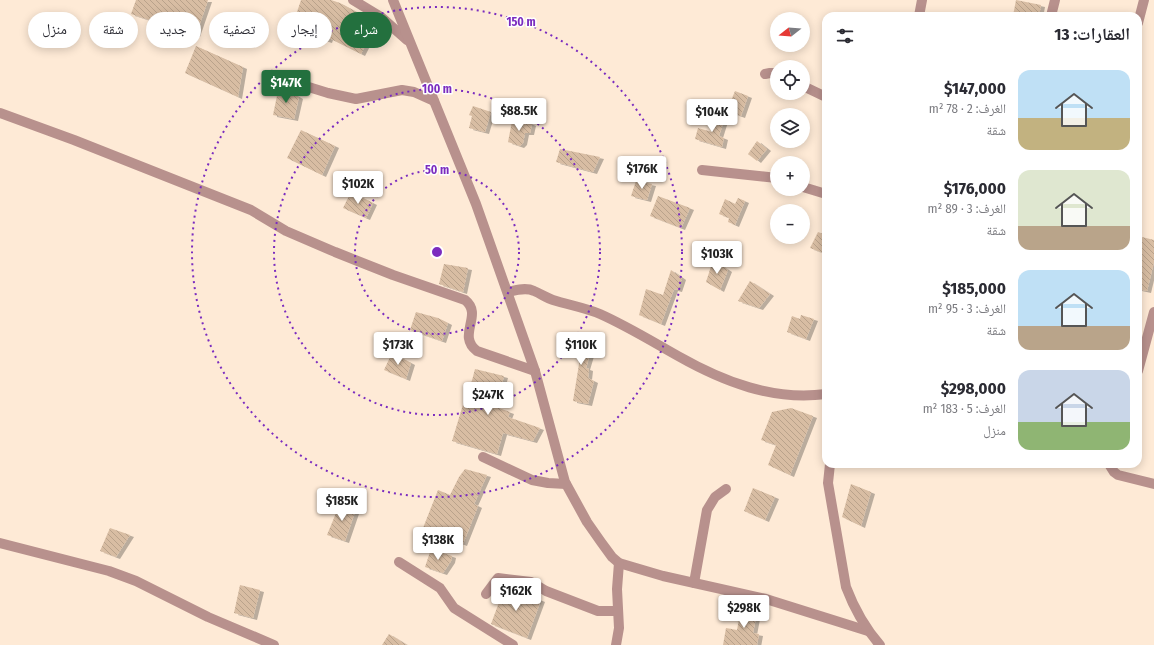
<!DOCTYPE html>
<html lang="ar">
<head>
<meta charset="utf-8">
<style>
  body { margin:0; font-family:"Fira Sans Condensed","Noto Naskh Arabic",sans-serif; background:#f2f2f3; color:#2b2b33; direction:rtl; height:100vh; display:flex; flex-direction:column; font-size:15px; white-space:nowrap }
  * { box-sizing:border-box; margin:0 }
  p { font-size:13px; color:#7c7c81 }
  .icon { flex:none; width:22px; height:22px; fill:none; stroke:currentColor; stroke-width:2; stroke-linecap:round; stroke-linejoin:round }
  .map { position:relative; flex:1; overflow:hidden; direction:ltr }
  .panel { position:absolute; left:822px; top:12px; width:320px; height:456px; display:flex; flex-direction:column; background:#fff; border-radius:12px; box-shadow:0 2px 10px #0003; direction:rtl }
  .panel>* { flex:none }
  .banner { position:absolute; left:12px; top:12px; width:380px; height:36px; direction:rtl; display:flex; gap:8px }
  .needle { width:26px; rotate:253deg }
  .tools { position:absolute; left:770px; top:12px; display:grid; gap:8px }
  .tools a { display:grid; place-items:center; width:40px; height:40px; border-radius:50%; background:#fff; box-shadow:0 2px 10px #0003; font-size:20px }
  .price { position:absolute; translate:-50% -34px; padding:0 9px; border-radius:4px; background:#fff; color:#222; font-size:13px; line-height:26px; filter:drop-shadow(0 1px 2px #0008) }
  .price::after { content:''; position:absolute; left:50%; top:24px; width:12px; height:9px; margin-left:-6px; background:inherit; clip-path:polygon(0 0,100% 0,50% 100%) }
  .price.active { background:#23703e; color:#fff }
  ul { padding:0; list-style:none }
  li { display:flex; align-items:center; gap:12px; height:100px; padding:0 12px }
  li span { display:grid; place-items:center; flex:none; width:112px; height:80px; border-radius:12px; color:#555 }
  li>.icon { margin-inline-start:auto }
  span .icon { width:48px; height:48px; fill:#fffc; stroke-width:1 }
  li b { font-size:17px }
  h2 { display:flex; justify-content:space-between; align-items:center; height:48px; padding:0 12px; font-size:17px }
  .tag { padding:0 14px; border-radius:18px; background:#fff; box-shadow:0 2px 10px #0003; font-size:14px; line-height:36px }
  .tag.active { background:#23703e; color:#fff }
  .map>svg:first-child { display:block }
  .building { fill:url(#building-back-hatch); filter:url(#shadow) }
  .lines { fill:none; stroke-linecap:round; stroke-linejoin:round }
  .minor { stroke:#b8918d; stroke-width:10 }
  .tertiary { stroke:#b8918d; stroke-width:10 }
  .ring { fill:none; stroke:#7b2cbf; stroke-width:2; stroke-dasharray:2 4 }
  .centre { fill:#7b2cbf; stroke:#fff; stroke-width:2 }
  .ring-label { font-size:12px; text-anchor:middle; font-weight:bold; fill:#7b2cbf; stroke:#fff; stroke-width:3; stroke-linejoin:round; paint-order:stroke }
</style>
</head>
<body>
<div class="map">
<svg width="1154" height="645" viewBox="0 0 1154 645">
  <defs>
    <pattern id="building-back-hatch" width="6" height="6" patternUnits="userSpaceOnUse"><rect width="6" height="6" fill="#d8bda3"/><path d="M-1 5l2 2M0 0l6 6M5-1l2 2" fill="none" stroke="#b9a28b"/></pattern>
    <filter id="shadow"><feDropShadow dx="4" dy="2" stdDeviation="0" flood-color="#0004"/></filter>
  </defs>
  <rect width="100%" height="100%" fill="#feead6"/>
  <!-- building -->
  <g class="building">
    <polygon points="136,0 208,0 196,35 131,14"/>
    <polygon points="301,0 331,0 340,3 377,23 361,54 329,38 328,41 309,35 314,21 296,15"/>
    <polygon points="1016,0 1041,5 1039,16 1013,16"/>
    <polygon points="196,46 243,67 238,97 185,73"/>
    <polygon points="279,86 299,97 294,119 273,115"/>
    <polygon points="735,91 748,96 741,116 727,111"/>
    <polygon points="473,106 491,112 485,132 469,128 472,116 469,115"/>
    <polygon points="717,115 725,117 719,136 724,138 722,147 695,139 698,128 712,132"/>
    <polygon points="512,121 523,124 525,121 532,124 530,133 525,133 523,143 520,146 508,142"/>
    <polygon points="301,130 335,146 322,175 287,158"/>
    <polygon points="757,141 767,149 757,161 748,154"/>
    <polygon points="560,149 600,157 593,172 556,162"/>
    <polygon points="636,181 652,184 647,200 631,196"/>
    <polygon points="351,192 373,203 366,218 343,208"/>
    <polygon points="658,196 690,208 681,228 650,216"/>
    <polygon points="738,198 745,201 735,225 728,222 729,218 719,214 725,199 735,204"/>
    <polygon points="818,232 826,235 826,254 810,248"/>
    <polygon points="1138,236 1154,240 1154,262 1147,291 1138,289"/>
    <polygon points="713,260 728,270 720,290 706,282"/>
    <polygon points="444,264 468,268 463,292 439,284"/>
    <polygon points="671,270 682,278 678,290 674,289 661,324 639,315 646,289 663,295"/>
    <polygon points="750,281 770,294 759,308 738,301"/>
    <polygon points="416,312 438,318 448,323 442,341 410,330"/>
    <polygon points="801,315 814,319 806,339 787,332 792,316 800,319"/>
    <polygon points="568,333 594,341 586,368 589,369 588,378 594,381 588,404 573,401 580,358 564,352"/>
    <polygon points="392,353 411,363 406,379 384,370"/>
    <polygon points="475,369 504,376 496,407 510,412 508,417 540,428 533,441 503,433 497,454 452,441 465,398 467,399"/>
    <polygon points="791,408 813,416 790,475 768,465 776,445 761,440 772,412"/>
    <polygon points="465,469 487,475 474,504 478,506 463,544 423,528 438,490 450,495 459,477"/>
    <polygon points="851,484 871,492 861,526 842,517"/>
    <polygon points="753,488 775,497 765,520 744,511"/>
    <polygon points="341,501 356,509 345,541 327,535"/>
    <polygon points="110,528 130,535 116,557 100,551"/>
    <polygon points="431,549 452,556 451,561 443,573 425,567"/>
    <polygon points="240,585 260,590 253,618 234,613"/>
    <polygon points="505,586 541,600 527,638 491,624"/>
    <polygon points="742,604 758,607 753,633 759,634 757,645 723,645 726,628 737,630"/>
    <polygon points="389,634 407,645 382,645"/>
  </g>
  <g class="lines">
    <!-- minor -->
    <g class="minor">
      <polyline points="353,0 381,17 407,40"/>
      <polyline points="393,0 476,204 535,371 565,482 587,522 601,542 612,557 619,563 663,576 766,599 868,631"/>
      <polyline points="1051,16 1055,0"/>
      <polyline points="1138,23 1144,0"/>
      <polyline points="765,74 770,73 777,73"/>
      <polyline points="286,80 328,93 356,99 402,90 414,92 434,101"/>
      <polyline points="803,86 826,97"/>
      <path d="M 0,113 L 74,140 L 251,210 L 286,231 L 335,252 L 393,275 L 465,300 C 484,315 456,335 477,351 L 535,371"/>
      <polyline points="702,170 777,178"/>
      <polyline points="803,187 826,194"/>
      <path d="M 508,292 C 516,290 526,287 534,291 C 541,294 547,298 553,300 C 569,305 586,308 600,314 C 627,326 653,342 678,356 C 724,382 773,401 826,394"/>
      <polyline points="1138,371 1154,312"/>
      <polyline points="483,457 532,480 548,483 566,484"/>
      <polyline points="1109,464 1114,472 1118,475 1154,484"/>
      <polyline points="0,543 109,571 136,581 208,617 274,645"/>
      <polyline points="399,562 440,588 454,608 513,645"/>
      <polyline points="694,583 707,510 715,497 726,489"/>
      <polyline points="486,594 498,578 531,582 546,591 598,611 618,611"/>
      <polyline points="616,645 619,628 617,589 619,563"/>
    </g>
    <!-- tertiary -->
    <g class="tertiary">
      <polyline points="919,16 922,0"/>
      <path d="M 830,464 L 828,483 L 846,587 C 854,608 865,628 880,645"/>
    </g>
  </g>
  <!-- distance rings -->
  <g class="ring">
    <circle cx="437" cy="252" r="82"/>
    <circle cx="437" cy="252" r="163"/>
    <circle cx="437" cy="252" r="245"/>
  </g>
  <circle cx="437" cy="252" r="6" class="centre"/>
  <g class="ring-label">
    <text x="521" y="26">150 m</text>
    <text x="437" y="93">100 m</text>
    <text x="437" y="174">50 m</text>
  </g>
</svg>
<div class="tools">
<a><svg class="needle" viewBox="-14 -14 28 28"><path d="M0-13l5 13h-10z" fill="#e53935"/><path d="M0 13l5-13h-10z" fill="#7c7c81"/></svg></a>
<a><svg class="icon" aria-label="locate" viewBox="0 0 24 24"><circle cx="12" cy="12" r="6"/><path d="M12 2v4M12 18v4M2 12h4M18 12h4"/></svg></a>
<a><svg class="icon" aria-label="layers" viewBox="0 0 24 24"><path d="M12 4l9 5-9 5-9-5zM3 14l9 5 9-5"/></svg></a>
<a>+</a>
<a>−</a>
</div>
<b class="price active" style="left:286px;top:104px">$147K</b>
<b class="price" style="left:519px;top:132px">$88.5K</b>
<b class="price" style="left:712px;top:133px">$104K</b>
<b class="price" style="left:642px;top:190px">$176K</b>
<b class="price" style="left:358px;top:205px">$102K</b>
<b class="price" style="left:717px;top:275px">$103K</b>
<b class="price" style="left:398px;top:366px">$173K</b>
<b class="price" style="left:581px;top:366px">$110K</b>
<b class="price" style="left:488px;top:416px">$247K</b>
<b class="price" style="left:342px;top:522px">$185K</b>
<b class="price" style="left:438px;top:561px">$138K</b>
<b class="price" style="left:516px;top:612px">$162K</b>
<b class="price" style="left:744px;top:629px">$298K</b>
<div class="banner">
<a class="tag active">شراء</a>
<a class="tag">إيجار</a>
<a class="tag">تصفية</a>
<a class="tag">جديد</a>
<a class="tag">شقة</a>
<a class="tag">منزل</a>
</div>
<section class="panel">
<h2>العقارات: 13<svg class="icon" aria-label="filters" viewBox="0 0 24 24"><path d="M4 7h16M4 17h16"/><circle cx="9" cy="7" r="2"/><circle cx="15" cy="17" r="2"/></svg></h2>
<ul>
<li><span style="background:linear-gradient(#bfe0f5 60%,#c2b280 0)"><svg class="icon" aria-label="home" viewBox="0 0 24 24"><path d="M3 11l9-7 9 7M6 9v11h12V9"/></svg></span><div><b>$147,000</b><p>الغرف: 2 · 78 m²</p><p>شقة</p></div></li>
<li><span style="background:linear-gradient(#dfe7d0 70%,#b9a48a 0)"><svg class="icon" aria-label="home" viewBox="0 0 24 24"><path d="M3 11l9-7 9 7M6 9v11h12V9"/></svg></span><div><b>$176,000</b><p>الغرف: 3 · 89 m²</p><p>شقة</p></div></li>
<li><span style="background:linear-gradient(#bfe0f5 70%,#b9a48a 0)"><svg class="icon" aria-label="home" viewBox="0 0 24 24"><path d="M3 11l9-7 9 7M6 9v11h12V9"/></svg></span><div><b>$185,000</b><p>الغرف: 3 · 95 m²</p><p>شقة</p></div></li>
<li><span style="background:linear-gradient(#c9d6e8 65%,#8fb573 0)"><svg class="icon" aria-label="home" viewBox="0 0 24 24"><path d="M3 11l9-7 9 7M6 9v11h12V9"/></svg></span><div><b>$298,000</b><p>الغرف: 5 · 183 m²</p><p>منزل</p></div></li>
</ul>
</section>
</div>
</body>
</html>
